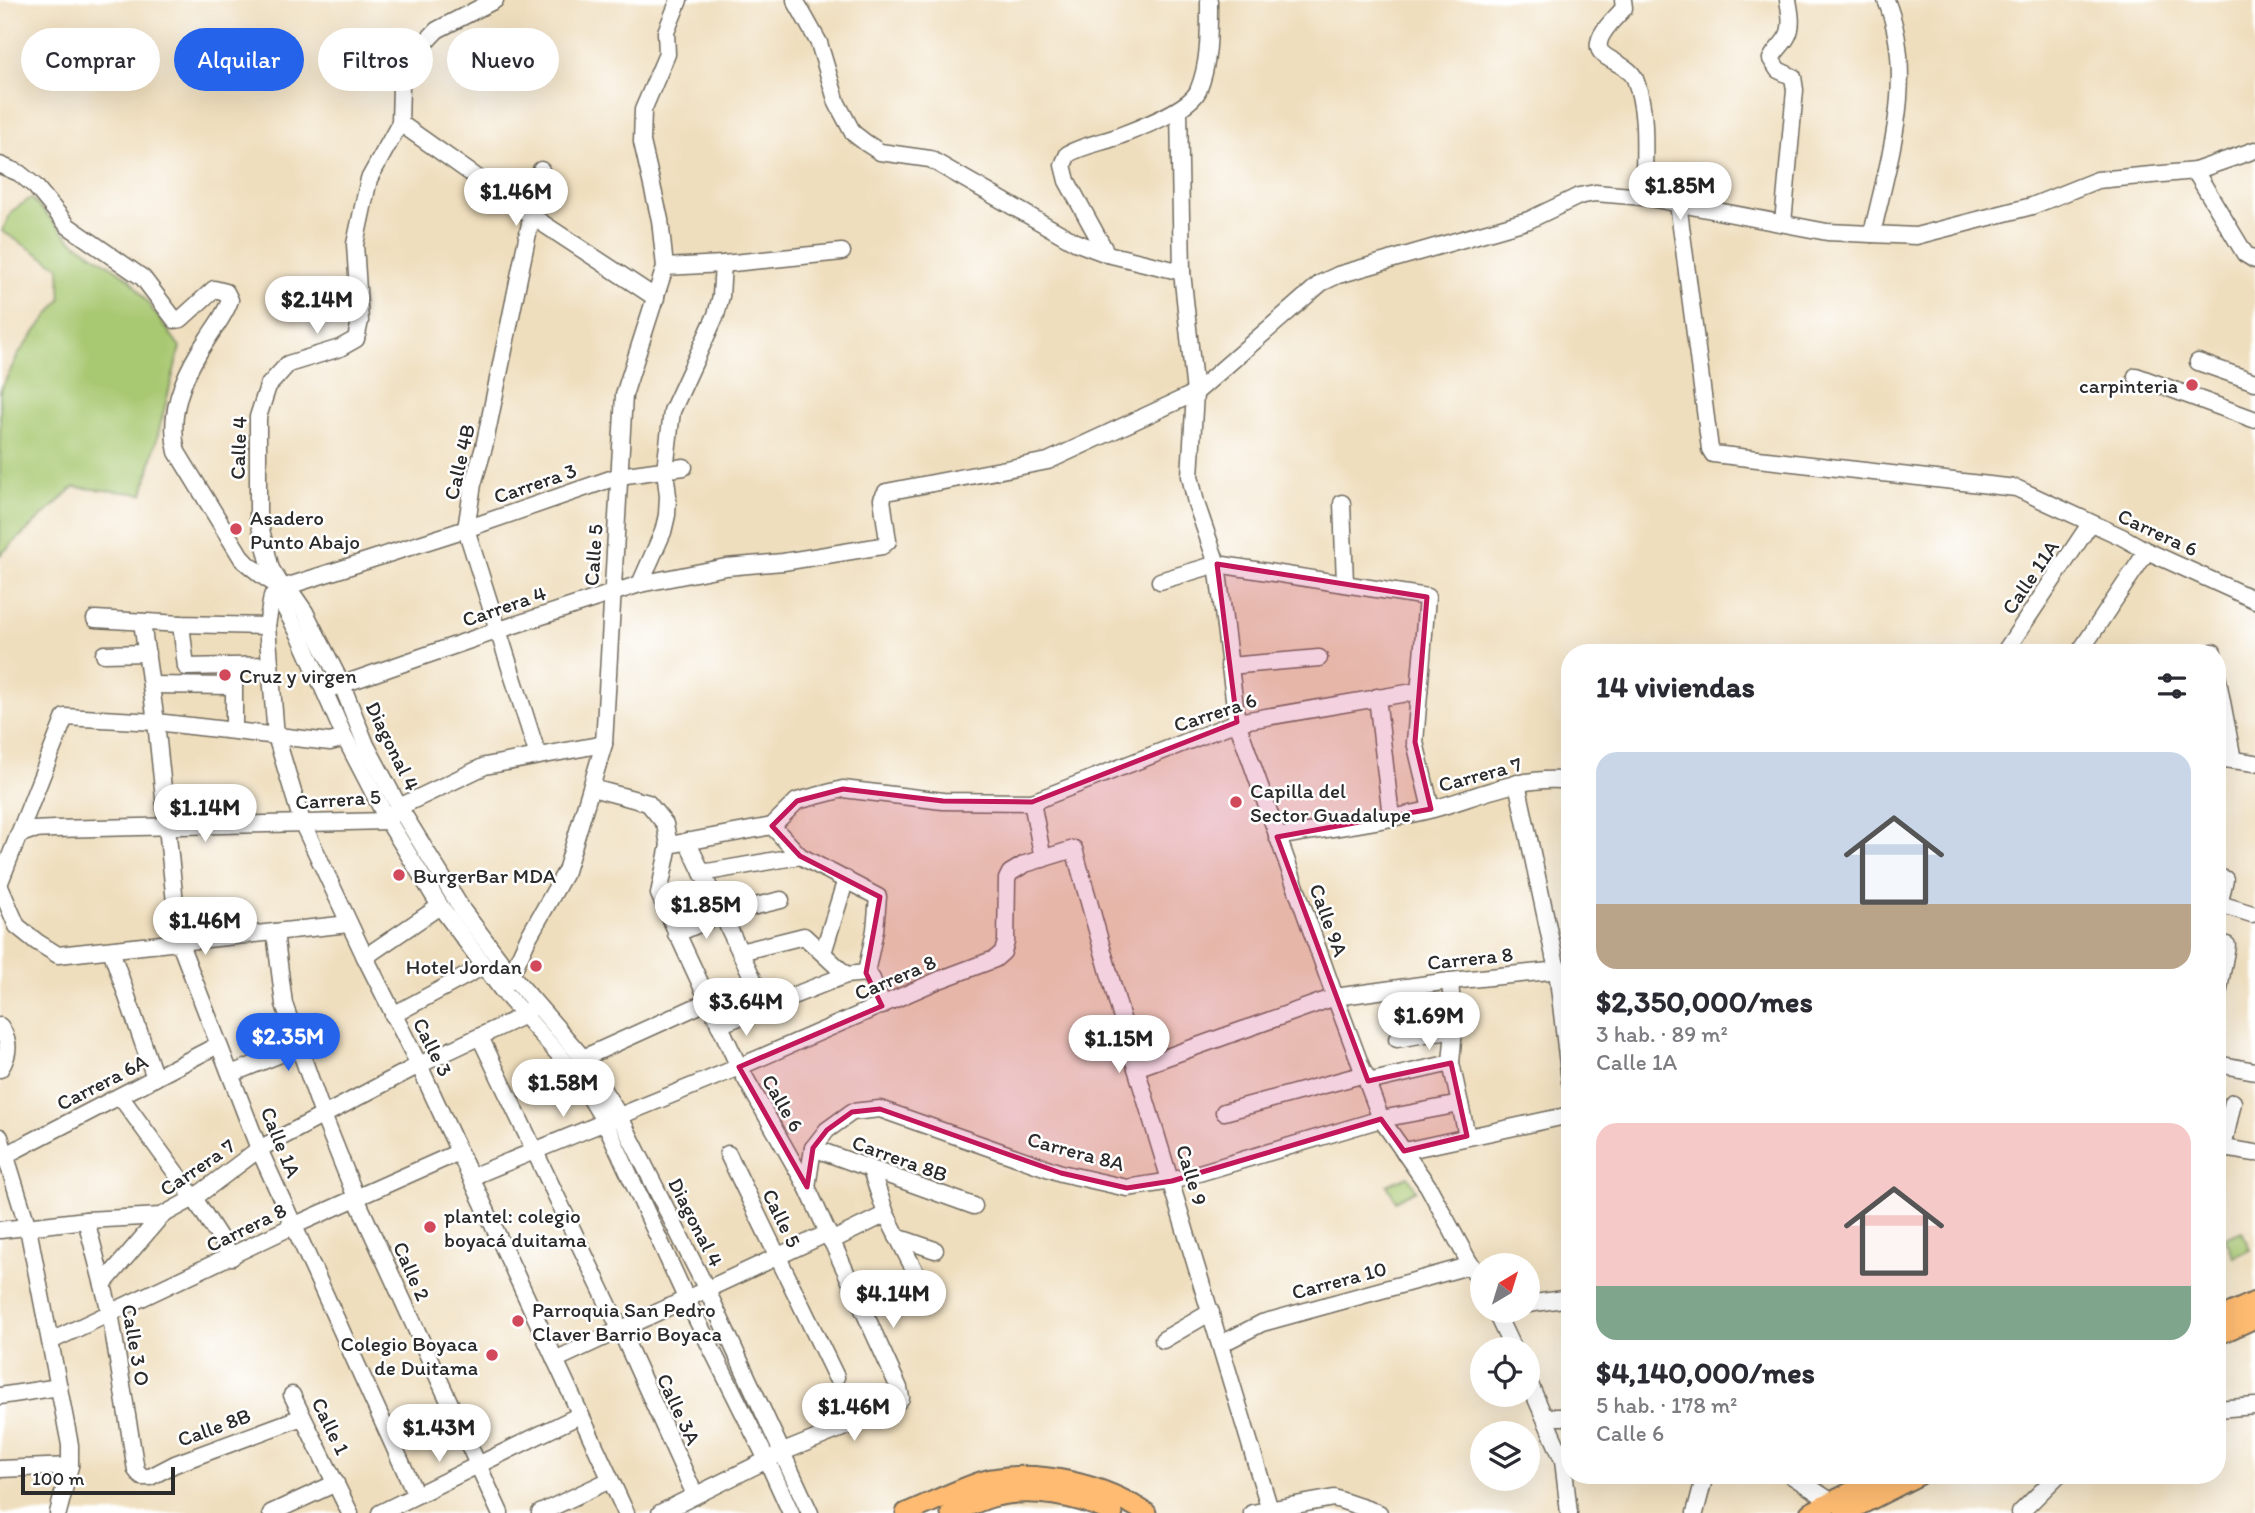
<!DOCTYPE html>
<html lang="es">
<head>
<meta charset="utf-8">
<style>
  body { margin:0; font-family:Itim,sans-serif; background:#f2f2f3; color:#2b2b33; height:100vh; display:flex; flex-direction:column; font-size:26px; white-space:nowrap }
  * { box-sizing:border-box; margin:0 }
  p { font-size:23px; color:#7c7c81 }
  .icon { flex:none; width:38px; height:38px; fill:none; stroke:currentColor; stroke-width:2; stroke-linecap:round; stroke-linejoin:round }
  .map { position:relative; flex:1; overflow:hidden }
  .drawer { position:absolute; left:1561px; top:644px; width:665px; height:840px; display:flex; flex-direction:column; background:#fff; border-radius:28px; box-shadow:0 7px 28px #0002 }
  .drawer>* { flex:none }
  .guide { position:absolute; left:21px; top:28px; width:665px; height:63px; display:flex; gap:14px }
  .needle { width:46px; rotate:38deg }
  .controls { position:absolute; left:1470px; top:1253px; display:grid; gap:14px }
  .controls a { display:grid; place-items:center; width:70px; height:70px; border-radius:50%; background:#fff; box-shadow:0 7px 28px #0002; font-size:35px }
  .scale { position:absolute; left:21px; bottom:18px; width:154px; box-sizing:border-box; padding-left:7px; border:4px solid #2b2b2b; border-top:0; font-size:19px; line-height:24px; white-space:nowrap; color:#2b2b2b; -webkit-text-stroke:5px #fff; paint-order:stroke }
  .price { position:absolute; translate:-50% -60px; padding:0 16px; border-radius:24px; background:#fff; color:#222; font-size:23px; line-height:46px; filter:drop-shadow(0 2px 4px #0008) }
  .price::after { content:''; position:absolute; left:50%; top:42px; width:21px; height:16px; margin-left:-10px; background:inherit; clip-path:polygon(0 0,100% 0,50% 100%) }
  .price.active { background:#2563eb; color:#fff }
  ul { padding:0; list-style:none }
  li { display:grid; align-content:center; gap:14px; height:371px; padding:0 35px }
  li span { display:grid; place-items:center; height:217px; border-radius:21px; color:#555 }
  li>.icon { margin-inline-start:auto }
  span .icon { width:126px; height:126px; fill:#fffc; stroke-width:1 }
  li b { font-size:30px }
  h2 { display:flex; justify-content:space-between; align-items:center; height:84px; padding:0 35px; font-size:30px }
  .tag { padding:0 24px; border-radius:32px; background:#fff; box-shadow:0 7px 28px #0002; font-size:24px; line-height:63px }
  .tag.active { background:#2563eb; color:#fff }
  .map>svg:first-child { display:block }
  .green { fill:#a8c871; stroke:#6a7a4e; stroke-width:2 }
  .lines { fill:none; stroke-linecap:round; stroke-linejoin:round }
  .minor-casing { stroke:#706a5e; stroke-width:19 }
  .major-casing { stroke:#706a5e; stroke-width:23 }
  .minor { stroke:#fff; stroke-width:16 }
  .major { stroke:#febb71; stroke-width:19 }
  .marked { fill:#c2185b; fill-opacity:0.2; stroke:#c2185b; stroke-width:5; stroke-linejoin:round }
  .poi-dot { fill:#d1495b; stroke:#fff; stroke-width:2.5 }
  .labels { text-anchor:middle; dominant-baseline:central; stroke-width:5; stroke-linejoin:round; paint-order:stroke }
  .poi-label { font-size:21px; fill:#2b2b2b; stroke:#fff; text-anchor:start }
  .street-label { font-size:21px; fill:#2b2b2b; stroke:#fff }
</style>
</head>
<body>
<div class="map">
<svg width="2255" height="1513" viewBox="0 0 2255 1513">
  <rect width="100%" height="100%" fill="#fff"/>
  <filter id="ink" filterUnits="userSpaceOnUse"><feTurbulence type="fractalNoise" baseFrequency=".0143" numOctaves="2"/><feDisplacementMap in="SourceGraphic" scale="14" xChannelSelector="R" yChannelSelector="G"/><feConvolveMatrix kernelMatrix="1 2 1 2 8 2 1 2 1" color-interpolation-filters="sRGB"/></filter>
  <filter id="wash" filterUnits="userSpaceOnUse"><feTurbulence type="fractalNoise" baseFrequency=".00686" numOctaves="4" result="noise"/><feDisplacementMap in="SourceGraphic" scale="28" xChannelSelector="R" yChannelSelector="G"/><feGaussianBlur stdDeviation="1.57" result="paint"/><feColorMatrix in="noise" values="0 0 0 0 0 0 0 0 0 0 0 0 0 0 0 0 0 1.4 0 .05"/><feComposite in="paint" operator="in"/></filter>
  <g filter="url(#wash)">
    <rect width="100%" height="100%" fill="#efdebd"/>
    <!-- green -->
    <g class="green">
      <polygon points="31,198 70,239 130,279 180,347 143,494 74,487 0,555 0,391 19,353 61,299 59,267 2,231 12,211"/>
      <polygon points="1408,1176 1416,1190 1396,1201 1387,1185"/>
      <polygon points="2242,1231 2250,1250 2234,1257 2225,1238"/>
    </g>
  </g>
  <g filter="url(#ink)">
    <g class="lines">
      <!-- minor casing -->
      <g class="minor-casing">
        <g id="minor">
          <polyline points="795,0 819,43 837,103 853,133 866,143 880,152 930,159 1075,242 1107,254"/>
          <path d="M 1209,0 C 1209,30 1210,63 1198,91 C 1188,111 1134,130 1114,138 C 1099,143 1082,146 1068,154 L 1063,165 L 1067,181 L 1107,254 L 1182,272 L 1195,393 L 1190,476 L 1196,503 L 1217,564 L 1237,722 L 1335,997 L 1381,1119 L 1428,1186 L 1482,1286"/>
          <path d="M 1623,0 L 1624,8 C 1616,18 1596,34 1599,48 C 1602,60 1629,64 1635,79 C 1649,114 1643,160 1644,197"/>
          <polyline points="1179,109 1182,272"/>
          <polyline points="400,123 533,217 656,298"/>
          <path d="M 0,165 L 19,173 L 35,186 L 68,226 L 143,278 L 175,320 L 181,319 L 214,289 L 226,292 L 230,300 C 225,315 217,324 208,338 C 186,370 167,412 177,452 L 243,560 L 264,577 L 294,596 L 305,612 L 342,685 L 366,745 L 399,807 L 463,911 L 512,976 L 583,1058 L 620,1117 L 707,1290 L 810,1513"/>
          <polyline points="2195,171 2245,254 2255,260"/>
          <polyline points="1678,203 1710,449 1713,454 2016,488 2122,537 2147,551 2255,600"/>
          <path d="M 1783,223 L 1795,90 L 1793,77 L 1778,70 L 1771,59 C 1776,49 1784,44 1788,35 C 1793,25 1790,11 1788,0"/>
          <path d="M 1872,234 C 1889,158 1917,76 1886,0"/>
          <polyline points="665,267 723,264 842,252"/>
          <polyline points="2198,362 2255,382"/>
          <polyline points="2136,376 2253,419"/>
          <polyline points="1342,503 1345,583"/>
          <polyline points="1160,581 1217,564 1427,597 1415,742 1431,809"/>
          <polyline points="640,584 663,532 667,515 668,496 665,470 672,411 716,315 721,296 723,264"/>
          <polyline points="281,585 271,569 258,518 258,417 268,386 288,364 340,348 356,339 360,321 355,244 369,179 400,123 401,86 405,64 437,30 495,0"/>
          <polyline points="282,588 281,601 301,638 345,738 388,821 440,906 502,990 576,1074 605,1122 687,1300 767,1460 791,1513"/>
          <polyline points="95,619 181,624 267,626"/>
          <polyline points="142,622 156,722 179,941 259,1149 416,1495"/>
          <polyline points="181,624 186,667 270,665"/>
          <polyline points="2213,652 2213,653"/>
          <polyline points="2004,653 2090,524"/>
          <polyline points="2079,653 2147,551"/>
          <polyline points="104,654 147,653"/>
          <polyline points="1229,666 1319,658"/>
          <polyline points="2217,675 2233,760"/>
          <polyline points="234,677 234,730"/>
          <polyline points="151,685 234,686"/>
          <polyline points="326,690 499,630 640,584 726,567 783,562 882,546 888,541 882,499 886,492 1048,461 1195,393 1321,283 1338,275 1529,220 1579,196 1595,193 1644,197 1827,232 1916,236 2032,206 2097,180 2195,171 2255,150"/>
          <polyline points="1377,697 1391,817"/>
          <polyline points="538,756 466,529 473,484 484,447 541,170"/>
          <polyline points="2217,758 2255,763"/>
          <polyline points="1517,783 1557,970 1570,1082"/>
          <polyline points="592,788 648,803 665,824 669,845 659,894 739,1067 807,1187 899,1388 901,1398 892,1408 783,1452 660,1513"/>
          <polyline points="1032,802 1043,859"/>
          <polyline points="772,826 797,801 843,789 943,801 1032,802 1237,722 1419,691"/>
          <polyline points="18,835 32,830 55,829 388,821 399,807 485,766 604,744"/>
          <path d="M 1277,837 C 1329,828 1382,822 1433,809 C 1477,797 1523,774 1570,781"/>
          <polyline points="687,841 766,1006"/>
          <polyline points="669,845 772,826 800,856 878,897 875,930 866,973"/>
          <polyline points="702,873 800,856"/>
          <polyline points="0,882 65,717 156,722 330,742 345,738"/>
          <polyline points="0,887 17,926 37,942 58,955 349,924"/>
          <polyline points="2220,904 2252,914"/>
          <polyline points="2217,915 2225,879"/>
          <polyline points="275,932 284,1004 323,1115 357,1200 500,1513"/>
          <polyline points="676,934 722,914 781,900"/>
          <polyline points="2217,943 2227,945 2217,1000"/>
          <polyline points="111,950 155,1078"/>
          <polyline points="740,952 804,936 846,975"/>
          <polyline points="823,953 846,879"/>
          <polyline points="365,957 440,906"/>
          <polyline points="866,973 872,979 882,1006"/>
          <polyline points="1450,981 1454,1029 1451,1063 1467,1136"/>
          <polyline points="508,982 528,938 566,871 604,744 624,395 665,267 660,220 642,142 643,110 667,54 666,32 679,0"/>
          <polyline points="393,1015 484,966"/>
          <polyline points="719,1025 846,975 866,973"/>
          <path d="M 0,1026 C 10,1041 10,1053 0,1069"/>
          <polyline points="480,1037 620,1329 695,1495"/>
          <polyline points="1397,1039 1454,1029"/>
          <polyline points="583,1058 700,1005"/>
          <polyline points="2217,1064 2255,1071"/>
          <polyline points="1136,1068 1335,997 1450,981 1570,969"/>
          <polyline points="231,1074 298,1047"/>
          <polyline points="1368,1082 1451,1063"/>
          <polyline points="120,1096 194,1198 232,1257"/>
          <polyline points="1224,1112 1365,1074"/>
          <polyline points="0,1137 28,1228 70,1445 70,1466 58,1513"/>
          <polyline points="2217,1147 2255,1153"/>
          <polyline points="813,1148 974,1206"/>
          <polyline points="2223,1148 2233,1102"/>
          <polyline points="1404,1151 1570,1115"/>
          <polyline points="728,1154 836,1377"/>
          <polyline points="0,1158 218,1045"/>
          <polyline points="871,1170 886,1214 929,1299"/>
          <polyline points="471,1177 739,1067 939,980 995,959 1003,952 1006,942 1007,879 1010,873 1025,864 1074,849 1136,1068 1271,1513"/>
          <polyline points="807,1187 813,1148 827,1130 852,1112 880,1109 1061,1173 1127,1188 1172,1181 1381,1119 1460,1104"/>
          <polyline points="86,1220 110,1312 136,1470 142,1477 150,1477 175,1464 302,1417"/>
          <polyline points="0,1230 86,1220 161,1216 194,1198 259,1149 419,1065 525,1015 531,1008"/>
          <polyline points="897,1237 935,1250"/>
          <polyline points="831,1241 886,1214"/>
          <polyline points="104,1283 161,1216"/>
          <polyline points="1528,1304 1570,1298"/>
          <polyline points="1495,1311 1513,1349"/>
          <polyline points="1163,1340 1211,1312"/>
          <polyline points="51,1341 293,1226 459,1152"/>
          <polyline points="1221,1344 1262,1323 1472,1265"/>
          <polyline points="555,1360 828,1233"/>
          <polyline points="1528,1380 1563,1460 1569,1513"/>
          <polyline points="292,1395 350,1513"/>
          <polyline points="0,1396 59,1387"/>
          <polyline points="2217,1409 2255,1406"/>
          <polyline points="1545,1417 1570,1417"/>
          <polyline points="0,1469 70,1466"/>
          <polyline points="1791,1475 1832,1502"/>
          <polyline points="271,1513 336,1483"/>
          <polyline points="380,1513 580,1415"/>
          <polyline points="540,1513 610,1480"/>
          <polyline points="626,1513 419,1065 365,957 302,822 276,736 267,626 272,596 282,588 466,529 619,476 684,467"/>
          <polyline points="1252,1513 1334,1498 1379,1513"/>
          <polyline points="1695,1513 1705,1475"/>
          <polyline points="2020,1513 2058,1475"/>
        </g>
      </g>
      <!-- major casing -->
      <g class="major-casing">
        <g id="major">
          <polyline points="2217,1319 2255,1302"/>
          <polyline points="2217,1335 2255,1318"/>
          <path d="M 906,1513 C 929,1504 968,1484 991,1479 C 1041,1470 1103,1484 1146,1513"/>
          <path d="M 951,1513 C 964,1508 978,1501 992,1497 C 1030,1487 1078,1496 1113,1513"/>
          <polyline points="1810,1513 1885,1475"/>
          <polyline points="1844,1513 1919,1475"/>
        </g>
      </g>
      <!-- minor -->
      <use href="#minor" class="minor"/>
      <!-- major -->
      <use href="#major" class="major"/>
    </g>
  </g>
  <!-- marked area -->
  <path class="marked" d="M 1217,564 L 1427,597 L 1415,742 L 1431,809 L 1277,837 L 1368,1081 L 1451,1063 L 1467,1136 L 1404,1151 L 1381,1119 L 1172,1181 L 1127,1188 L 1061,1173 L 880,1109 L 852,1112 L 827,1130 L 813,1148 L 807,1187 L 739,1067 L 882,1006 L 866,973 L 880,897 L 800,856 L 772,826 L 797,801 L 843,789 L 943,801 L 1032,802 L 1237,722 Z"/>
  <!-- markers -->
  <g class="poi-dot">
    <circle cx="2192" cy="385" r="7"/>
    <circle cx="236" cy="529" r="7"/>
    <circle cx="225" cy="675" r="7"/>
    <circle cx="1236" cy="802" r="7"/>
    <circle cx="399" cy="875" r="7"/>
    <circle cx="536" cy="966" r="7"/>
    <circle cx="430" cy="1227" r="7"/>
    <circle cx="518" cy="1321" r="7"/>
    <circle cx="492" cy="1355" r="7"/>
  </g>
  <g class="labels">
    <!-- poi labels -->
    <g class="poi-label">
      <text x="2178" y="385" text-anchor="end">carpinteria</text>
      <text x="250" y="517">Asadero<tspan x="250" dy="24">Punto Abajo</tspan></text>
      <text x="239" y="675">Cruz y virgen</text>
      <text x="1250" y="790">Capilla del<tspan x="1250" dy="24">Sector Guadalupe</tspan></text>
      <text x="413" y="875">BurgerBar MDA</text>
      <text x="522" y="966" text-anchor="end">Hotel Jordan</text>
      <text x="444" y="1215">plantel: colegio<tspan x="444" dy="24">boyacá duitama</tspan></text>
      <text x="532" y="1309">Parroquia San Pedro<tspan x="532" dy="24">Claver Barrio Boyaca</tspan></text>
      <text x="478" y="1343" text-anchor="end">Colegio Boyaca<tspan x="478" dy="24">de Duitama</tspan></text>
    </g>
    <!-- street labels -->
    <g class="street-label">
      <text transform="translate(238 448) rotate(-88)">Calle 4</text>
      <text transform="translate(459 462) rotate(-77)">Calle 4B</text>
      <text transform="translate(535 483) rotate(-19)">Carrera 3</text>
      <text transform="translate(2158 532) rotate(25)">Carrera 6</text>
      <text transform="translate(593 555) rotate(-86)">Calle 5</text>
      <text transform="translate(2030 577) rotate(-56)">Calle 11A</text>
      <text transform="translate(504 606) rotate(-19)">Carrera 4</text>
      <text transform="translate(1215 712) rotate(-18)">Carrera 6</text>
      <text transform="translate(393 746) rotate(64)">Diagonal 4</text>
      <text transform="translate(1480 774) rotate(-15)">Carrera 7</text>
      <text transform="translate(338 799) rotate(-4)">Carrera 5</text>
      <text transform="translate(1329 920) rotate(70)">Calle 9A</text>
      <text transform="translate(1470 958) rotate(-6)">Carrera 8</text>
      <text transform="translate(895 977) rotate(-23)">Carrera 8</text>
      <text transform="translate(433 1047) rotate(63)">Calle 3</text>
      <text transform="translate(102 1082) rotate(-27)">Carrera 6A</text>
      <text transform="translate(783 1103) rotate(60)">Calle 6</text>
      <text transform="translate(281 1142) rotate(68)">Calle 1A</text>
      <text transform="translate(1076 1151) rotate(15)">Carrera 8A</text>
      <text transform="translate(900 1158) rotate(20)">Carrera 8B</text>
      <text transform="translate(197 1167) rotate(-34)">Carrera 7</text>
      <text transform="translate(1192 1175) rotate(73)">Calle 9</text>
      <text transform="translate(782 1218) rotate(64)">Calle 5</text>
      <text transform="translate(696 1222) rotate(63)">Diagonal 4</text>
      <text transform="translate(246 1227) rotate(-26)">Carrera 8</text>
      <text transform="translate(412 1271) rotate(66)">Calle 2</text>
      <text transform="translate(1339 1280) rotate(-15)">Carrera 10</text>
      <text transform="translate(136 1345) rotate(80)">Calle 3 O</text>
      <text transform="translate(679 1409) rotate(65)">Calle 3A</text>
      <text transform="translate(331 1426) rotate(64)">Calle 1</text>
      <text transform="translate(214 1427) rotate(-20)">Calle 8B</text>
    </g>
  </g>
</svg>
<div class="controls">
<a><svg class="needle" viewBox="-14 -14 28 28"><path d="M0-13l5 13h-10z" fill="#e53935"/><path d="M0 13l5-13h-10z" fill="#7c7c81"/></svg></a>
<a><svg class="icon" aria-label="locate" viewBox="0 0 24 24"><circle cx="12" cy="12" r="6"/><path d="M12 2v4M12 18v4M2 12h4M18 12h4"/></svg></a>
<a><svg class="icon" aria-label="layers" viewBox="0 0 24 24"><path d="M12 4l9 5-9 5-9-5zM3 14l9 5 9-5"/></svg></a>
</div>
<div class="scale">100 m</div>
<b class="price" style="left:1680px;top:222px">$1.85M</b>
<b class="price" style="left:516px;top:228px">$1.46M</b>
<b class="price" style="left:317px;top:336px">$2.14M</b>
<b class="price" style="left:205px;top:844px">$1.14M</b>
<b class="price" style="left:706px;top:941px">$1.85M</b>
<b class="price" style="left:205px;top:957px">$1.46M</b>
<b class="price" style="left:746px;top:1038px">$3.64M</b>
<b class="price" style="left:1429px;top:1052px">$1.69M</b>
<b class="price active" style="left:288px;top:1073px">$2.35M</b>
<b class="price" style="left:1119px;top:1075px">$1.15M</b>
<b class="price" style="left:563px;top:1119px">$1.58M</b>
<b class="price" style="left:893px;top:1330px">$4.14M</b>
<b class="price" style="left:854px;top:1443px">$1.46M</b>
<b class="price" style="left:439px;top:1464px">$1.43M</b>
<div class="guide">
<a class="tag">Comprar</a>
<a class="tag active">Alquilar</a>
<a class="tag">Filtros</a>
<a class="tag">Nuevo</a>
</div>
<section class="drawer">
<h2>14 viviendas<svg class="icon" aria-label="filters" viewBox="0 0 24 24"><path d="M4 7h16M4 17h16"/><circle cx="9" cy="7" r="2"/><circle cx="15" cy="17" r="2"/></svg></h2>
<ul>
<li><span style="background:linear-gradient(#c9d6e8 70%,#b9a48a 0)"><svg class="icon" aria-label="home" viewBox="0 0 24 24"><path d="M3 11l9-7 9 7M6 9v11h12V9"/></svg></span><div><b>$2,350,000/mes</b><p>3 hab. · 89 m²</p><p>Calle 1A</p></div></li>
<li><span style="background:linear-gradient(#f6c9c9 75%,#7fa58c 0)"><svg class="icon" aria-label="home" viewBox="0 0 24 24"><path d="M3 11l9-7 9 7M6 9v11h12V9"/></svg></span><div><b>$4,140,000/mes</b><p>5 hab. · 178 m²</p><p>Calle 6</p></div></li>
</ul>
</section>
</div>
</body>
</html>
